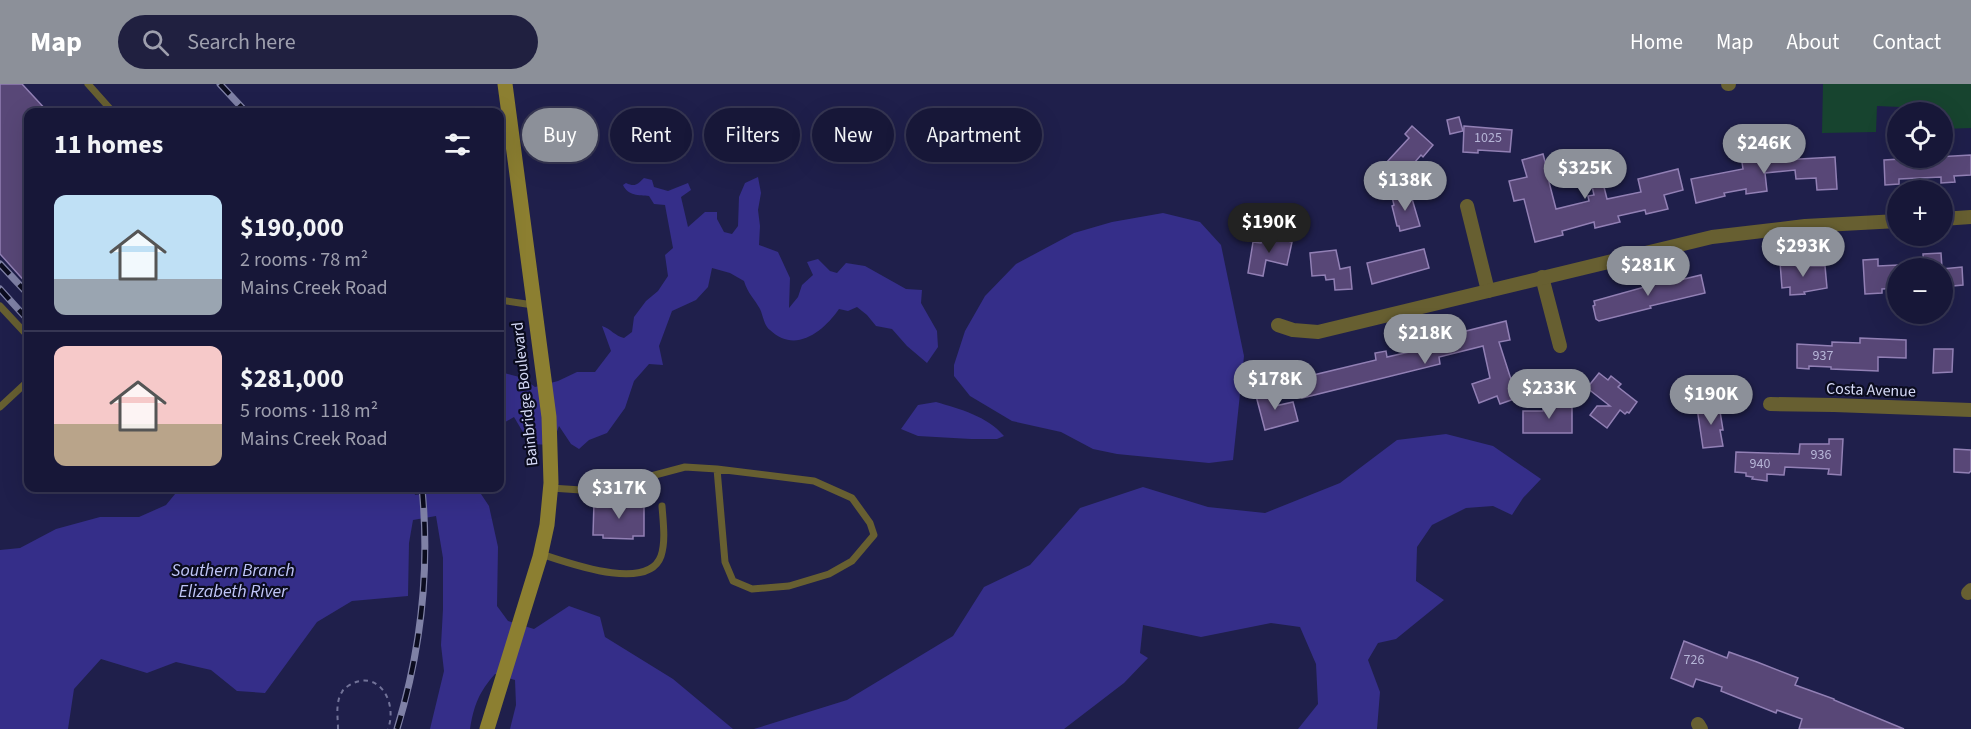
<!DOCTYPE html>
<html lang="en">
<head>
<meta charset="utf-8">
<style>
  body { margin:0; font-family:"Source Sans 3",sans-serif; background:#202040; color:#f1f3f6; height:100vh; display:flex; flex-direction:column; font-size:22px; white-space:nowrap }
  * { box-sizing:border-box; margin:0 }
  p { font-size:20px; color:#9e9fae }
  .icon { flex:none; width:33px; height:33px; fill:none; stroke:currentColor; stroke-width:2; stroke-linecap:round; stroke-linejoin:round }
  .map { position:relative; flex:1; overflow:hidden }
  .panel { position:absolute; left:24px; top:24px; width:480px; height:384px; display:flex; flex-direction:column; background:#171738; border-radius:12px; box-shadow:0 6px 24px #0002,0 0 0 2px #363653 }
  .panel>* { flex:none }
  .banner { position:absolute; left:522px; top:24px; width:570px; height:54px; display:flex; gap:12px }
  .buttons { position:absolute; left:1887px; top:18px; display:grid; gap:12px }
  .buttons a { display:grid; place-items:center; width:66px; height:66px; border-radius:50%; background:#171738; box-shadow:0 6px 24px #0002,0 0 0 2px #363653; font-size:30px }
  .price { position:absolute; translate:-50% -51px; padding:0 14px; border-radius:21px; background:#8c9099; color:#fff; font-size:20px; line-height:39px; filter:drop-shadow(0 2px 3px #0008) }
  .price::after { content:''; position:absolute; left:50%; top:36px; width:18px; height:14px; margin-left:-9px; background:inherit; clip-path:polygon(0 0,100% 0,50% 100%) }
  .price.on { background:#222; color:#fff }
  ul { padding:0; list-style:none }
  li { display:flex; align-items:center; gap:18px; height:150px; padding:0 30px }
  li+li { border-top:2px solid #363653 }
  li span { display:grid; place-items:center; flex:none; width:168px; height:120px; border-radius:12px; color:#555 }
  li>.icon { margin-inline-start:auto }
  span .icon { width:72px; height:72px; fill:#fffc; stroke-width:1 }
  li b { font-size:26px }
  h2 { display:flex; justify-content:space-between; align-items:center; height:72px; padding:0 30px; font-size:26px }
  .tag { padding:0 21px; border-radius:27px; background:#171738; box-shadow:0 6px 24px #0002,0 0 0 2px #363653; font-size:21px; line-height:54px }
  .tag.on { background:#8c9099; color:#fff }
  header { display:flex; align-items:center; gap:36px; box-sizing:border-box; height:84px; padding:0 30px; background:#8c9099; color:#fff }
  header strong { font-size:28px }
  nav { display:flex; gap:33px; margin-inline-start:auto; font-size:21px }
  .search { width:420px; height:54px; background:#202040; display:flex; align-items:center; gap:15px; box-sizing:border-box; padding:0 21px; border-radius:33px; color:#9e9fae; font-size:22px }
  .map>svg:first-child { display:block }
  .green { fill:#17442f }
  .water { fill:#352e89 }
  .building { fill:#584777; stroke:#9280b5; stroke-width:1.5 }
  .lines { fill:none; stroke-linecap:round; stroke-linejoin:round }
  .path { stroke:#727399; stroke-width:2; stroke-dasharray:4.5 4.5; stroke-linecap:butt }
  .service { stroke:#675f31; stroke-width:7 }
  .minor { stroke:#675f31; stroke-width:14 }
  .secondary { stroke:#8c7f31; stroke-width:15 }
  .rail-casing { stroke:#7f81a6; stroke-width:7 }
  .rail { stroke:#0b0c1f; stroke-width:4.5; stroke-dasharray:14; stroke-linecap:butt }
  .labels { text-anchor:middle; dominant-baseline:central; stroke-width:4.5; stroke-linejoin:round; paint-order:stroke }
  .number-label { font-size:14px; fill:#b6b5d7 }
  .street-label { font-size:16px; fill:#d6daf7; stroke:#0b0c1f }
  .water-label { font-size:18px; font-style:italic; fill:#c0c6f8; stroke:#0b0c1f }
</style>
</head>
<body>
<header>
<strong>Map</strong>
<div class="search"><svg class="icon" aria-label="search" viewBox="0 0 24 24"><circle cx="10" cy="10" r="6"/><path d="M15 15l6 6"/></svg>Search here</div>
<nav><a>Home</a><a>Map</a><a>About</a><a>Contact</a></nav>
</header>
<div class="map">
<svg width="1971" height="645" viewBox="0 0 1971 645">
  <rect width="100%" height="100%" fill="#1f1f4b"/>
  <!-- green -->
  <polygon class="green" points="1823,0 1971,0 1971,44 1943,45 1942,28 1900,28 1900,23 1877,22 1876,48 1822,49"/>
  <!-- water -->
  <g class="water">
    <path d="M 758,93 L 761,109 L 758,126 L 760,142 L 759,161 L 778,168 L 790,194 L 789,224 L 798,213 L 802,201 L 813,191 L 807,178 L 818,175 L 830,187 L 837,189 L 846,179 L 865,182 L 906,205 L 922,206 L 921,219 L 937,247 L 938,263 L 927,279 L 907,262 L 892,245 L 876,242 L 867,231 L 857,223 L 848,227 L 839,225 C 823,248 795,270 770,246 C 764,242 763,231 760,225 C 754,214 748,210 744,197 L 730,189 L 712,184 L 708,203 L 696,216 L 672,227 L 659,262 L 663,281 L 649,280 L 634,297 L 625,324 L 607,349 L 589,356 L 579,365 L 571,360 L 559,342 L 552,361 L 530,360 L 514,333 L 500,341 L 500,288 L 523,294 L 535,303 L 558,297 L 577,288 L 595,288 L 611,267 L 602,242 C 611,245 615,252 624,254 L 632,248 L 634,233 L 646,217 L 658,207 L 668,192 L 665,171 L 673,164 L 665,121 L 654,120 L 649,112 C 639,111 628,112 623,101 L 626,99 C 635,103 637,101 644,94 L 652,96 L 654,103 L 668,107 L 688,99 L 691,106 L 681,113 L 688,143 L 705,128 L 717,128 L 717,135 L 724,148 L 732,150 L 738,142 L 739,113 L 745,99 Z"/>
    <polygon points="1163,129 1200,138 1221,161 1244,272 1233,376 1209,379 1117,370 1093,365 1061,348 1012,337 970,312 954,292 954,281 965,247 985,212 1016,180 1074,149 1112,138"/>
    <path d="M 936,318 C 960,325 987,332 1004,352 L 997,355 L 971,355 L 918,352 L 901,345 L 918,321 Z"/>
    <polygon points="1446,350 1493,362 1541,395 1523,414 1512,431 1493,422 1466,424 1432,441 1417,463 1416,497 1444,516 1396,555 1378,559 1368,576 1380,608 1377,645 1298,645 1318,620 1316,580 1300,543 1271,539 1201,553 1143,541 1140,569 1148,574 1124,599 1064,645 754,645 847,616 953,552 984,503 1030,481 1080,424 1143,403 1208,423 1265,429 1340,399 1397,356"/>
    <path d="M 180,404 L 413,404 L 415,411 L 430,409 L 432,404 L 477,404 L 489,422 L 498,463 L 497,522 L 508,537 L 534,545 L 569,522 L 600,533 L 605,553 L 673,595 L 733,645 L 510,645 L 516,621 L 515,596 L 495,590 C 479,608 474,621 470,645 L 430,645 L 444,587 L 441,561 L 443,525 L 443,474 L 436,432 L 413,436 L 409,459 L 408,512 L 352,517 L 317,538 L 265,609 L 237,607 L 211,586 L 176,578 L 147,589 L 101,575 L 74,605 L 68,645 L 0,645 L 0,466 L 20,464 L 56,445 L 100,433 L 139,433 L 166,421 Z"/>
  </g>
  <!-- building -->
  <g class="building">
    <polygon points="0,0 22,0 48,28 28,28 28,201 0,170"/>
    <polygon points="1459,33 1463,47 1450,50 1447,36"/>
    <polygon points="1412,42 1433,61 1423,73 1421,71 1402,93 1386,79 1409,54 1405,50"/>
    <polygon points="1464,42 1512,46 1510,68 1478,66 1478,69 1463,68"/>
    <polygon points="1780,66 1781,76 1835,73 1837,105 1817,106 1816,94 1796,95 1795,86 1765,89 1767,107 1746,110 1746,105 1724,109 1725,112 1696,119 1691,95 1743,85 1741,72"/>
    <polygon points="1543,70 1546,81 1553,79 1556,92 1548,94 1556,125 1589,117 1588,112 1594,111 1591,98 1602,95 1607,115 1641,108 1638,95 1678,85 1683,106 1664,111 1668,125 1646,130 1645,126 1618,132 1620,138 1595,144 1594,138 1562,147 1563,151 1535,158 1524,115 1514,117 1509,97 1527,93 1522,76"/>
    <polygon points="1971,71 1971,91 1954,92 1955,98 1941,99 1941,93 1899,95 1899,100 1885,101 1884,76"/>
    <polygon points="1410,108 1420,142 1400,147 1399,142 1397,142 1392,122 1394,121 1392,113"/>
    <polygon points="1263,151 1292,158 1287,181 1266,176 1263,192 1248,189 1253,158 1261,159"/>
    <polygon points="1424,165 1429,184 1372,200 1367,179"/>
    <polygon points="1336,166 1340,185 1350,183 1352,205 1335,206 1334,195 1326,196 1325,191 1312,192 1310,169"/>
    <polygon points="1941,169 1942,184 1924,184 1923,170"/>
    <polygon points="1878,175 1878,182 1898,181 1898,204 1882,205 1882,209 1865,210 1863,176"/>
    <polygon points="1796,177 1796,182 1825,182 1827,204 1804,208 1805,210 1790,211 1790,203 1782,204 1780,178"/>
    <polygon points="1962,183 1963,201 1942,203 1942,185"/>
    <polygon points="1701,191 1705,209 1650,222 1651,224 1599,237 1596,235 1593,222 1595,221 1594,217 1684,192 1684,195"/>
    <polygon points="1506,237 1510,256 1499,258 1517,314 1500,320 1497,312 1479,319 1472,300 1490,294 1483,262 1439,273 1440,280 1302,314 1296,288 1307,286 1309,292 1376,276 1375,269 1386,267 1387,273 1409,268 1416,265 1414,260"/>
    <polygon points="1860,254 1906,256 1906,274 1878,273 1878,287 1831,285 1831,283 1809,282 1809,285 1797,284 1797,260 1832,262 1832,258 1860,259"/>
    <polygon points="1934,265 1953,265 1952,288 1933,289"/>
    <polygon points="1599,289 1608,296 1611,292 1621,300 1618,303 1637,318 1629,329 1627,328 1625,330 1620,326 1607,344 1590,331 1597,322 1610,322 1587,304"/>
    <polygon points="1271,304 1275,322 1293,318 1298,337 1265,346 1255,308"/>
    <polygon points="1719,321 1723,346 1720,346 1723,362 1703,364 1697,324"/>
    <polygon points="1543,322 1572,322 1572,349 1523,349 1523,327 1543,327"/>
    <polygon points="1829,355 1843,355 1841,391 1828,390 1829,385 1785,383 1784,391 1767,390 1767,397 1752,395 1753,393 1746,392 1746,389 1735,388 1736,368 1799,370 1800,360 1829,360"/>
    <polygon points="1954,365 1971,366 1971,387 1969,389 1954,388"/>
    <polygon points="594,418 644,419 644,452 633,452 633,455 603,454 603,451 593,451"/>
    <polygon points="1684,557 1727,574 1729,568 1757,578 1798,594 1795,601 1834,615 1834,616 1904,645 1799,645 1802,635 1777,626 1776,629 1721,607 1722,603 1696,595 1693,603 1671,594"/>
  </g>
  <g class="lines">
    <!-- path -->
    <path class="path" d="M 338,645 C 338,633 335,619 342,608 C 344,604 345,604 348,602 C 378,583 398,618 388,645"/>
    <!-- service -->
    <g class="service">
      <polyline points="88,0 113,28"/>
      <polyline points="500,216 533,221"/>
      <polyline points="0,222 28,252"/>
      <polyline points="0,323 28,297"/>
      <polyline points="551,404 581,406 606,404 685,383 717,385 814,397 852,414 870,439 874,451 852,477 829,490 789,502 752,505 733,497 725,478 717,385"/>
      <path d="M 541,470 C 566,478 648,509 661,472 C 666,457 663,437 662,422"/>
    </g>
    <!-- minor -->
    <g class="minor">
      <polyline points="1728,0 1729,0"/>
      <polyline points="1467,122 1488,207"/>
      <polyline points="1942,135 1971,133"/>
      <polyline points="1542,193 1560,262"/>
      <polyline points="1278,241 1293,246 1318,248 1712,153 1805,142 1898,137"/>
      <polyline points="1770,320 1834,321 1971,326"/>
      <polyline points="1968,509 1971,506"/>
      <polyline points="1698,640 1701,645"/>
    </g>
    <!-- secondary -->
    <polyline class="secondary" points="487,645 540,473 547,441 551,399 549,333 505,0"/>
    <!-- rail casing -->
    <g class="rail-casing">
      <g id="rail">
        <polyline points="220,0 246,28"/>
        <polyline points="0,180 28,210"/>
        <polyline points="0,205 28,236"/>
        <path d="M 397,645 C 421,566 430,485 422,404"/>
      </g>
    </g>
    <!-- rail -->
    <use href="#rail" class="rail"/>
  </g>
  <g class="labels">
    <!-- number labels -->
    <g class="number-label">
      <text x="1488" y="54">1025</text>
      <text x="1823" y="272">937</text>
      <text x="1821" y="371">936</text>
      <text x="1760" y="380">940</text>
      <text x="1694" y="576">726</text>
    </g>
    <!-- street labels -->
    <g class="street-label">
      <text transform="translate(1871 306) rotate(2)">Costa Avenue</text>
      <text transform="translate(525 310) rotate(-96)">Bainbridge Boulevard</text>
    </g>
    <!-- water labels -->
    <g class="water-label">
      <text x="233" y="486">Southern Branch<tspan x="233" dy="21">Elizabeth River</tspan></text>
    </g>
  </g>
</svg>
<div class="buttons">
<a><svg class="icon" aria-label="locate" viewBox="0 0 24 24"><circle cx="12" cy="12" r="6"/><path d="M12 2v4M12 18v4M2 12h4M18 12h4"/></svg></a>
<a>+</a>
<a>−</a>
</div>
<b class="price" style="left:1764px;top:91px">$246K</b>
<b class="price" style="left:1585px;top:116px">$325K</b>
<b class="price" style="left:1405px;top:128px">$138K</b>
<b class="price on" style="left:1269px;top:170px">$190K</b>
<b class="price" style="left:1803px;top:194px">$293K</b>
<b class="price" style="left:1648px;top:213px">$281K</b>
<b class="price" style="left:1425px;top:281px">$218K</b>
<b class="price" style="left:1275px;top:327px">$178K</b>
<b class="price" style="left:1549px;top:336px">$233K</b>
<b class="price" style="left:1711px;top:342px">$190K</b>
<b class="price" style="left:619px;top:436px">$317K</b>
<div class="banner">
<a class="tag on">Buy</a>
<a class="tag">Rent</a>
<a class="tag">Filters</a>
<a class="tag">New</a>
<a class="tag">Apartment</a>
</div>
<section class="panel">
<h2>11 homes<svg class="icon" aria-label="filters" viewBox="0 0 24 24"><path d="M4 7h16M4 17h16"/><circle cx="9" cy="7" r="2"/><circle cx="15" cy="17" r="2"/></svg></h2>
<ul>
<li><span style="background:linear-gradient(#bfe0f5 70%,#9aa5b1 0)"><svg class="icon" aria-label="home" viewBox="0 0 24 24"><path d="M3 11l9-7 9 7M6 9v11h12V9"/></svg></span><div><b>$190,000</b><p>2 rooms · 78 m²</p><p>Mains Creek Road</p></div></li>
<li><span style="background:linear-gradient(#f6c9c9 65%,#b9a48a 0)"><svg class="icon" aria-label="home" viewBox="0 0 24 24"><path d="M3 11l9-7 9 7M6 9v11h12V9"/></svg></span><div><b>$281,000</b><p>5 rooms · 118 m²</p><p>Mains Creek Road</p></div></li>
</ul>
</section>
</div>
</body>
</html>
